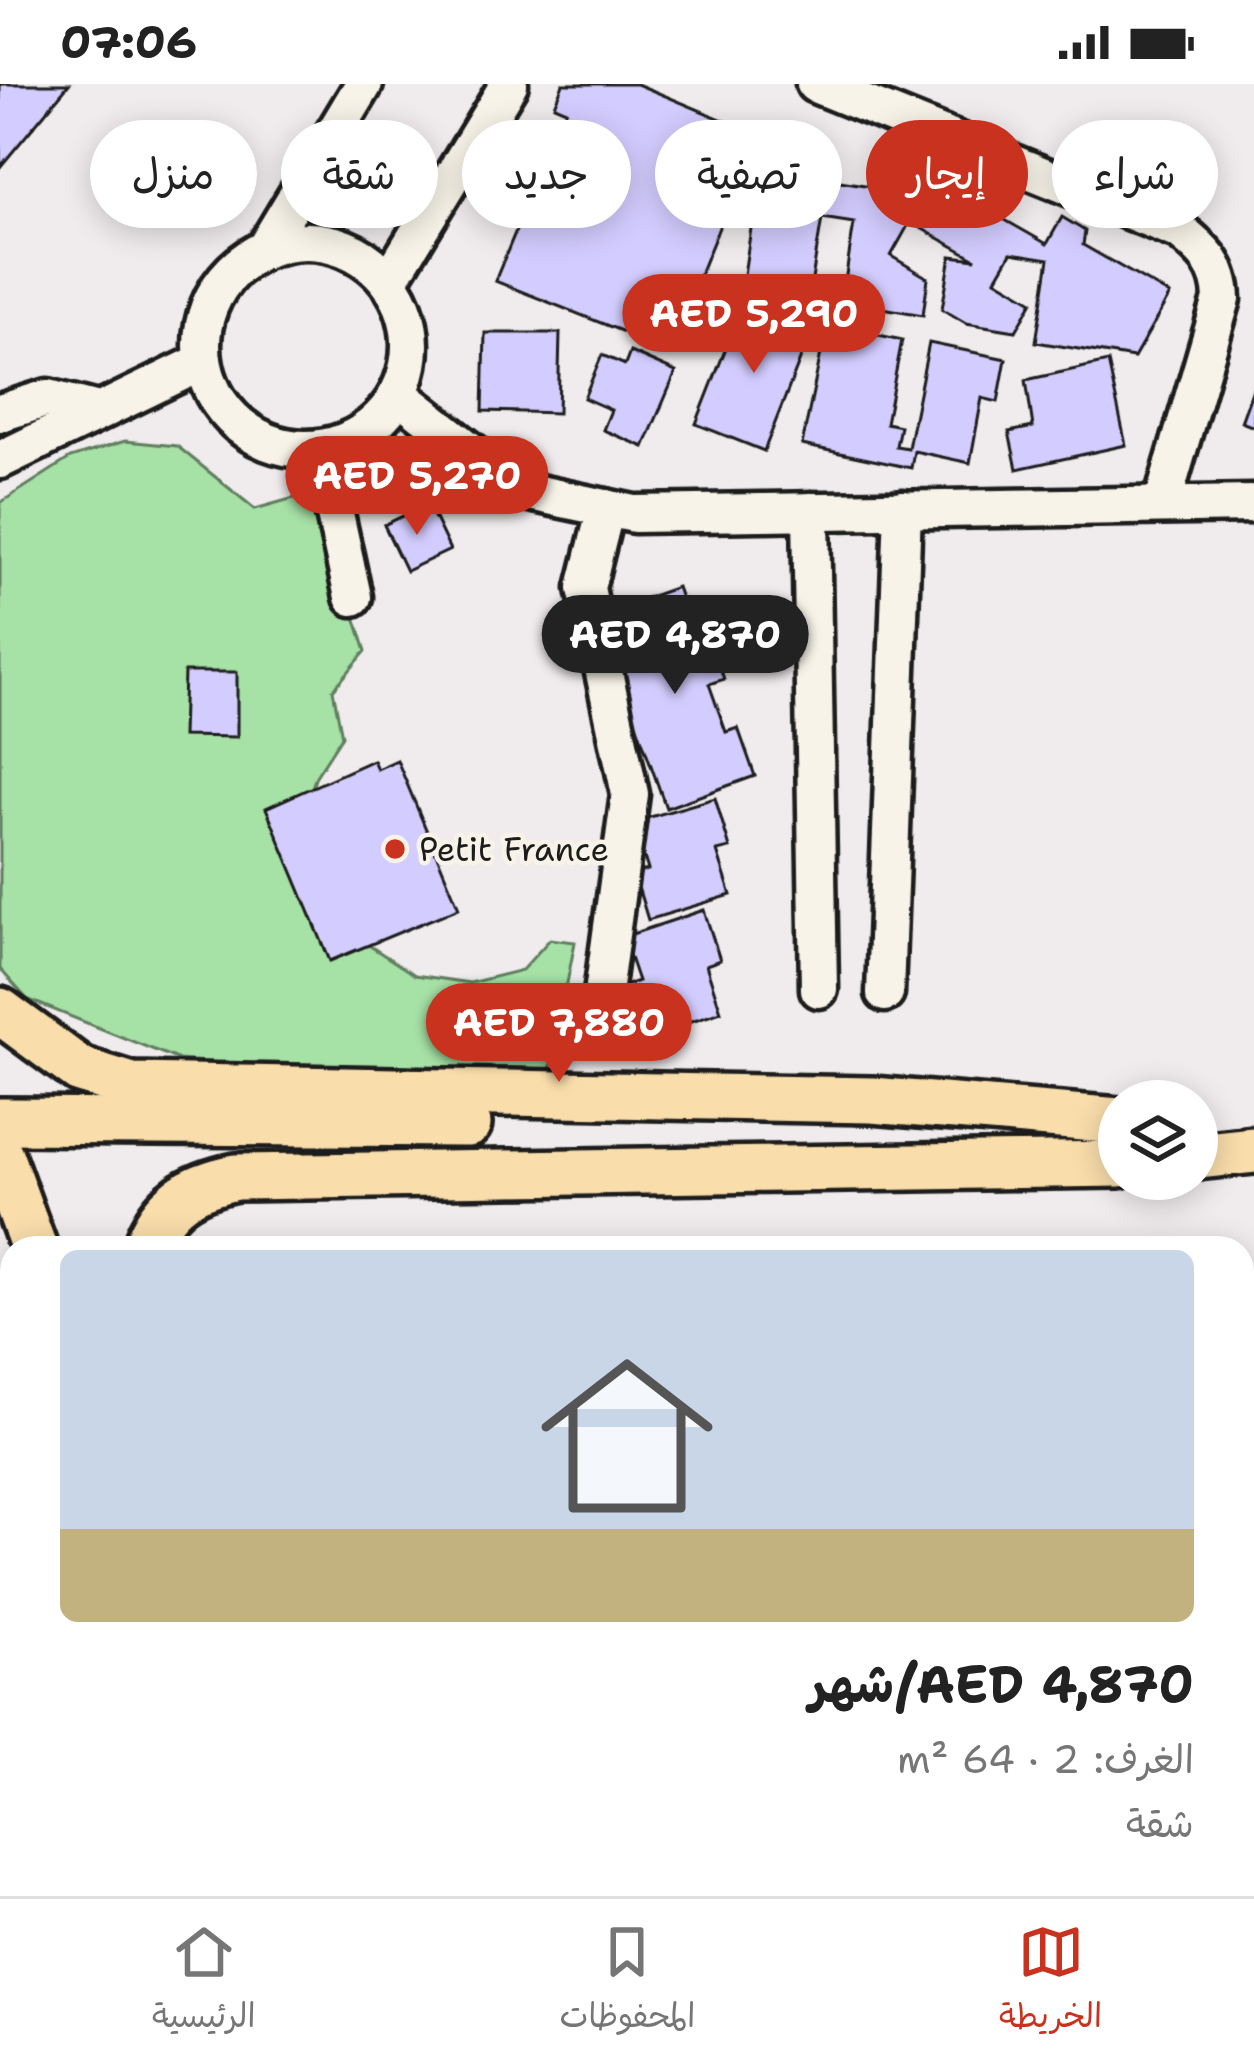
<!DOCTYPE html>
<html lang="ar">
<head>
<meta charset="utf-8">
<style>
  body { margin:0; font-family:"Shantell Sans","Playpen Sans Arabic",sans-serif; background:#f6f6f6; color:#222; direction:rtl; height:100vh; display:flex; flex-direction:column; font-size:45px; white-space:nowrap }
  * { box-sizing:border-box; margin:0 }
  p { font-size:39px; color:#767676 }
  .icon { flex:none; width:66px; height:66px; fill:none; stroke:currentColor; stroke-width:2; stroke-linecap:round; stroke-linejoin:round }
  .map { position:relative; flex:1; overflow:hidden; direction:ltr }
  .panel { position:absolute; left:0px; top:1152px; width:1254px; height:660px; display:flex; flex-direction:column; background:#fff; border-radius:36px 36px 0 0; box-shadow:0 6px 30px #0003; direction:rtl }
  .panel>* { flex:none }
  .hud { position:absolute; left:36px; top:36px; width:1182px; height:108px; direction:rtl; display:flex; gap:24px }
  .controls { position:absolute; left:1098px; top:996px; display:grid; gap:24px }
  .controls a { display:grid; place-items:center; width:120px; height:120px; border-radius:50%; background:#fff; box-shadow:0 6px 30px #0003; font-size:60px }
  .price { position:absolute; translate:-50% -102px; padding:0 27px; border-radius:42px; background:#c8321e; color:#fff; font-size:39px; line-height:78px; filter:drop-shadow(0 3px 6px #0008) }
  .price::after { content:''; position:absolute; left:50%; top:72px; width:36px; height:27px; margin-left:-18px; background:inherit; clip-path:polygon(0 0,100% 0,50% 100%) }
  .price.active { background:#222; color:#fff }
  ul { padding:0; list-style:none }
  li { display:grid; align-content:center; gap:24px; height:636px; padding:0 60px }
  li+li { border-top:3px solid #e0e0e0 }
  li span { display:grid; place-items:center; height:372px; border-radius:18px; color:#555 }
  li>.icon { margin-inline-start:auto }
  span .icon { width:216px; height:216px; fill:#fffc; stroke-width:1 }
  li b { font-size:51px }
  .tag { padding:0 42px; border-radius:54px; background:#fff; box-shadow:0 6px 30px #0003; font-size:42px; line-height:108px }
  .tag.active { background:#c8321e; color:#fff }
  .status { display:flex; justify-content:space-between; align-items:center; height:84px; padding:0 60px; background:#fff; direction:ltr }
  .status svg { height:33px; fill:currentColor }
  .dock { display:flex; justify-content:space-around; align-items:center; height:168px; border-top:3px solid #e0e0e0; background:#fff; font-size:33px; color:#767676 }
  .dock a { display:grid; justify-items:center; gap:6px }
  .dock .active { color:#c8321e }
  .map>svg:first-child { display:block }
  .green { fill:#a6e1a6; stroke:#617e61; stroke-width:3 }
  .building { fill:#d3ccfe; stroke:#1c1c1c; stroke-width:3 }
  .lines { fill:none; stroke-linecap:round; stroke-linejoin:round }
  .major-tunnel { stroke:#c6c2c2; stroke-width:45; stroke-dasharray:45 22; stroke-linecap:butt }
  .minor-casing { stroke:#1c1c1c; stroke-width:45 }
  .major-casing { stroke:#1c1c1c; stroke-width:54 }
  .minor { stroke:#f7f3e8; stroke-width:36 }
  .major { stroke:#f9ddab; stroke-width:45 }
  .poi-dot { fill:#c8321e; stroke:#f7f3e8; stroke-width:4.5 }
  .labels { text-anchor:middle; dominant-baseline:central; stroke-width:9; stroke-linejoin:round; paint-order:stroke }
  .poi-label { font-size:33px; fill:#1c1c1c; stroke:#f7f3e8; text-anchor:start }
</style>
</head>
<body>
<div class="status"><b>07:06</b><svg viewBox="0 0 49 12"><path d="M0 12V9h3v3zM5 12V6h3v6zM10 12V3h3v9zM15 12V0h3v12zM26 1h20v11H26zM47 4h2v5h-2z"/></svg></div>
<div class="map">
<svg width="1254" height="1812" viewBox="0 0 1254 1812">
  <rect width="100%" height="100%" fill="#f0ebec"/>
  <filter id="ink" filterUnits="userSpaceOnUse"><feTurbulence type="fractalNoise" baseFrequency=".00833" numOctaves="2"/><feDisplacementMap in="SourceGraphic" scale="24" xChannelSelector="R" yChannelSelector="G"/><feConvolveMatrix kernelMatrix="1 2 1 2 8 2 1 2 1" color-interpolation-filters="sRGB"/></filter>
  <g filter="url(#ink)">
    <!-- green -->
    <polygon class="green" points="125,357 177,362 255,425 315,408 366,567 333,606 342,652 316,692 302,732 356,853 415,891 470,899 522,886 550,855 575,858 547,1002 179,976 27,915 0,885 0,419 70,374"/>
    <!-- building -->
    <g class="building">
      <polygon points="0,0 69,0 0,83"/>
      <polygon points="563,0 637,0 757,50 669,266 495,197 566,26 554,21"/>
      <polygon points="802,75 840,97 970,118 991,81 984,124 1047,160 1062,133 1085,147 1083,161 1170,211 1134,274 1036,258 1049,175 1011,169 996,195 1033,217 1016,247 966,239 942,225 951,172 976,175 910,138 891,172 928,194 923,231 842,217 854,139 822,134 810,208 743,197 761,79 790,96"/>
      <polygon points="744,218 812,245 764,367 696,340"/>
      <polygon points="827,240 902,256 886,339 900,342 896,362 908,364 929,259 1006,275 998,318 982,314 970,379 914,367 911,384 802,361"/>
      <polygon points="485,249 560,249 558,329 483,327"/>
      <polygon points="630,268 676,288 644,363 603,346 611,326 584,314 602,271 625,281"/>
      <polygon points="1108,278 1126,361 1017,385 1009,348 1033,343 1026,296"/>
      <polygon points="1254,302 1254,343 1241,338"/>
      <polygon points="428,420 450,466 406,487 384,441"/>
      <polygon points="677,503 693,549 706,544 724,595 709,600 726,648 738,644 755,692 666,724 598,531"/>
      <polygon points="184,588 237,588 237,653 182,652"/>
      <polygon points="373,676 377,685 397,676 459,824 330,877 266,724"/>
      <polygon points="715,714 730,764 717,767 731,811 648,836 634,790 648,786 633,738"/>
      <polygon points="704,826 720,876 706,881 721,927 641,954 624,902 638,897 623,853"/>
      <polygon points="12,1782 12,1800 49,1800 54,1812 0,1812 0,1788"/>
      <polygon points="326,1800 666,1800 671,1812 331,1812"/>
      <polygon points="808,1800 978,1800 965,1812 801,1812"/>
    </g>
    <g class="lines">
      <!-- major-tunnel -->
      <g class="major-tunnel">
        <polyline points="0,1228 12,1228"/>
        <polyline points="0,1322 12,1322"/>
      </g>
      <!-- minor casing -->
      <g class="minor-casing">
        <g id="minor">
          <path d="M 815,0 L 1180,147 C 1205,167 1221,182 1222,215 L 1162,421"/>
          <circle cx="306" cy="261" r="104"/>
          <polyline points="266,163 364,0"/>
          <polyline points="389,197 509,0"/>
          <polyline points="398,310 520,406 634,430 1254,420"/>
          <polyline points="0,329 48,314 98,327"/>
          <polyline points="321,365 353,513"/>
          <polyline points="0,376 202,278"/>
          <polyline points="811,427 819,905"/>
          <polyline points="885,909 903,425"/>
          <polyline points="602,917 630,710 586,504 606,424"/>
          <polyline points="1214,1812 1254,1796"/>
        </g>
      </g>
      <!-- major casing -->
      <g class="major-casing">
        <g id="major">
          <polyline points="0,927 80,986 132,1002 872,1016 1119,1037"/>
          <polyline points="0,1037 468,1040"/>
          <polyline points="0,1071 34,1164"/>
          <polyline points="1197,1072 1254,1066"/>
          <path d="M 146,1164 C 162,1119 191,1102 236,1093 L 1119,1080"/>
          <polyline points="1242,1229 1254,1229"/>
          <polyline points="0,1264 12,1296"/>
          <polyline points="1242,1313 1254,1313"/>
          <polyline points="1242,1388 1254,1388"/>
          <polyline points="0,1401 12,1402"/>
          <polyline points="0,1486 12,1499"/>
          <polyline points="203,1800 208,1812"/>
          <polyline points="265,1800 269,1812"/>
        </g>
      </g>
      <!-- minor -->
      <use href="#minor" class="minor"/>
      <!-- major -->
      <use href="#major" class="major"/>
    </g>
  </g>
  <!-- markers -->
  <circle class="poi-dot" cx="395" cy="765" r="12"/>
  <g class="labels">
    <!-- poi labels -->
    <g class="poi-label">
      <text x="419" y="765">Petit France</text>
    </g>
  </g>
</svg>
<div class="controls">
<a><svg class="icon" aria-label="layers" viewBox="0 0 24 24"><path d="M12 4l9 5-9 5-9-5zM3 14l9 5 9-5"/></svg></a>
</div>
<b class="price" style="left:754px;top:292px">AED 5,290</b>
<b class="price" style="left:417px;top:454px">AED 5,270</b>
<b class="price active" style="left:675px;top:613px">AED 4,870</b>
<b class="price" style="left:559px;top:1001px">AED 7,880</b>
<div class="hud">
<a class="tag">شراء</a>
<a class="tag active">إيجار</a>
<a class="tag">تصفية</a>
<a class="tag">جديد</a>
<a class="tag">شقة</a>
<a class="tag">منزل</a>
</div>
<section class="panel">
<ul>
<li><span style="background:linear-gradient(#c9d6e8 75%,#c2b280 0)"><svg class="icon" aria-label="home" viewBox="0 0 24 24"><path d="M3 11l9-7 9 7M6 9v11h12V9"/></svg></span><div><b>AED 4,870/شهر</b><p>الغرف: 2 · 64 m²</p><p>شقة</p></div></li>
</ul>
</section>
</div>
<nav class="dock">
<a class="active"><svg class="icon" aria-label="map" viewBox="0 0 24 24"><path d="M3 6l6-2 6 2 6-2v14l-6 2-6-2-6 2zM9 4v14M15 6v14"/></svg>الخريطة</a>
<a><svg class="icon" aria-label="saved" viewBox="0 0 24 24"><path d="M7 4h10v16l-5-4-5 4z"/></svg>المحفوظات</a>
<a><svg class="icon" aria-label="home" viewBox="0 0 24 24"><path d="M3 11l9-7 9 7M6 9v11h12V9"/></svg>الرئيسية</a>
</nav>
</body>
</html>
